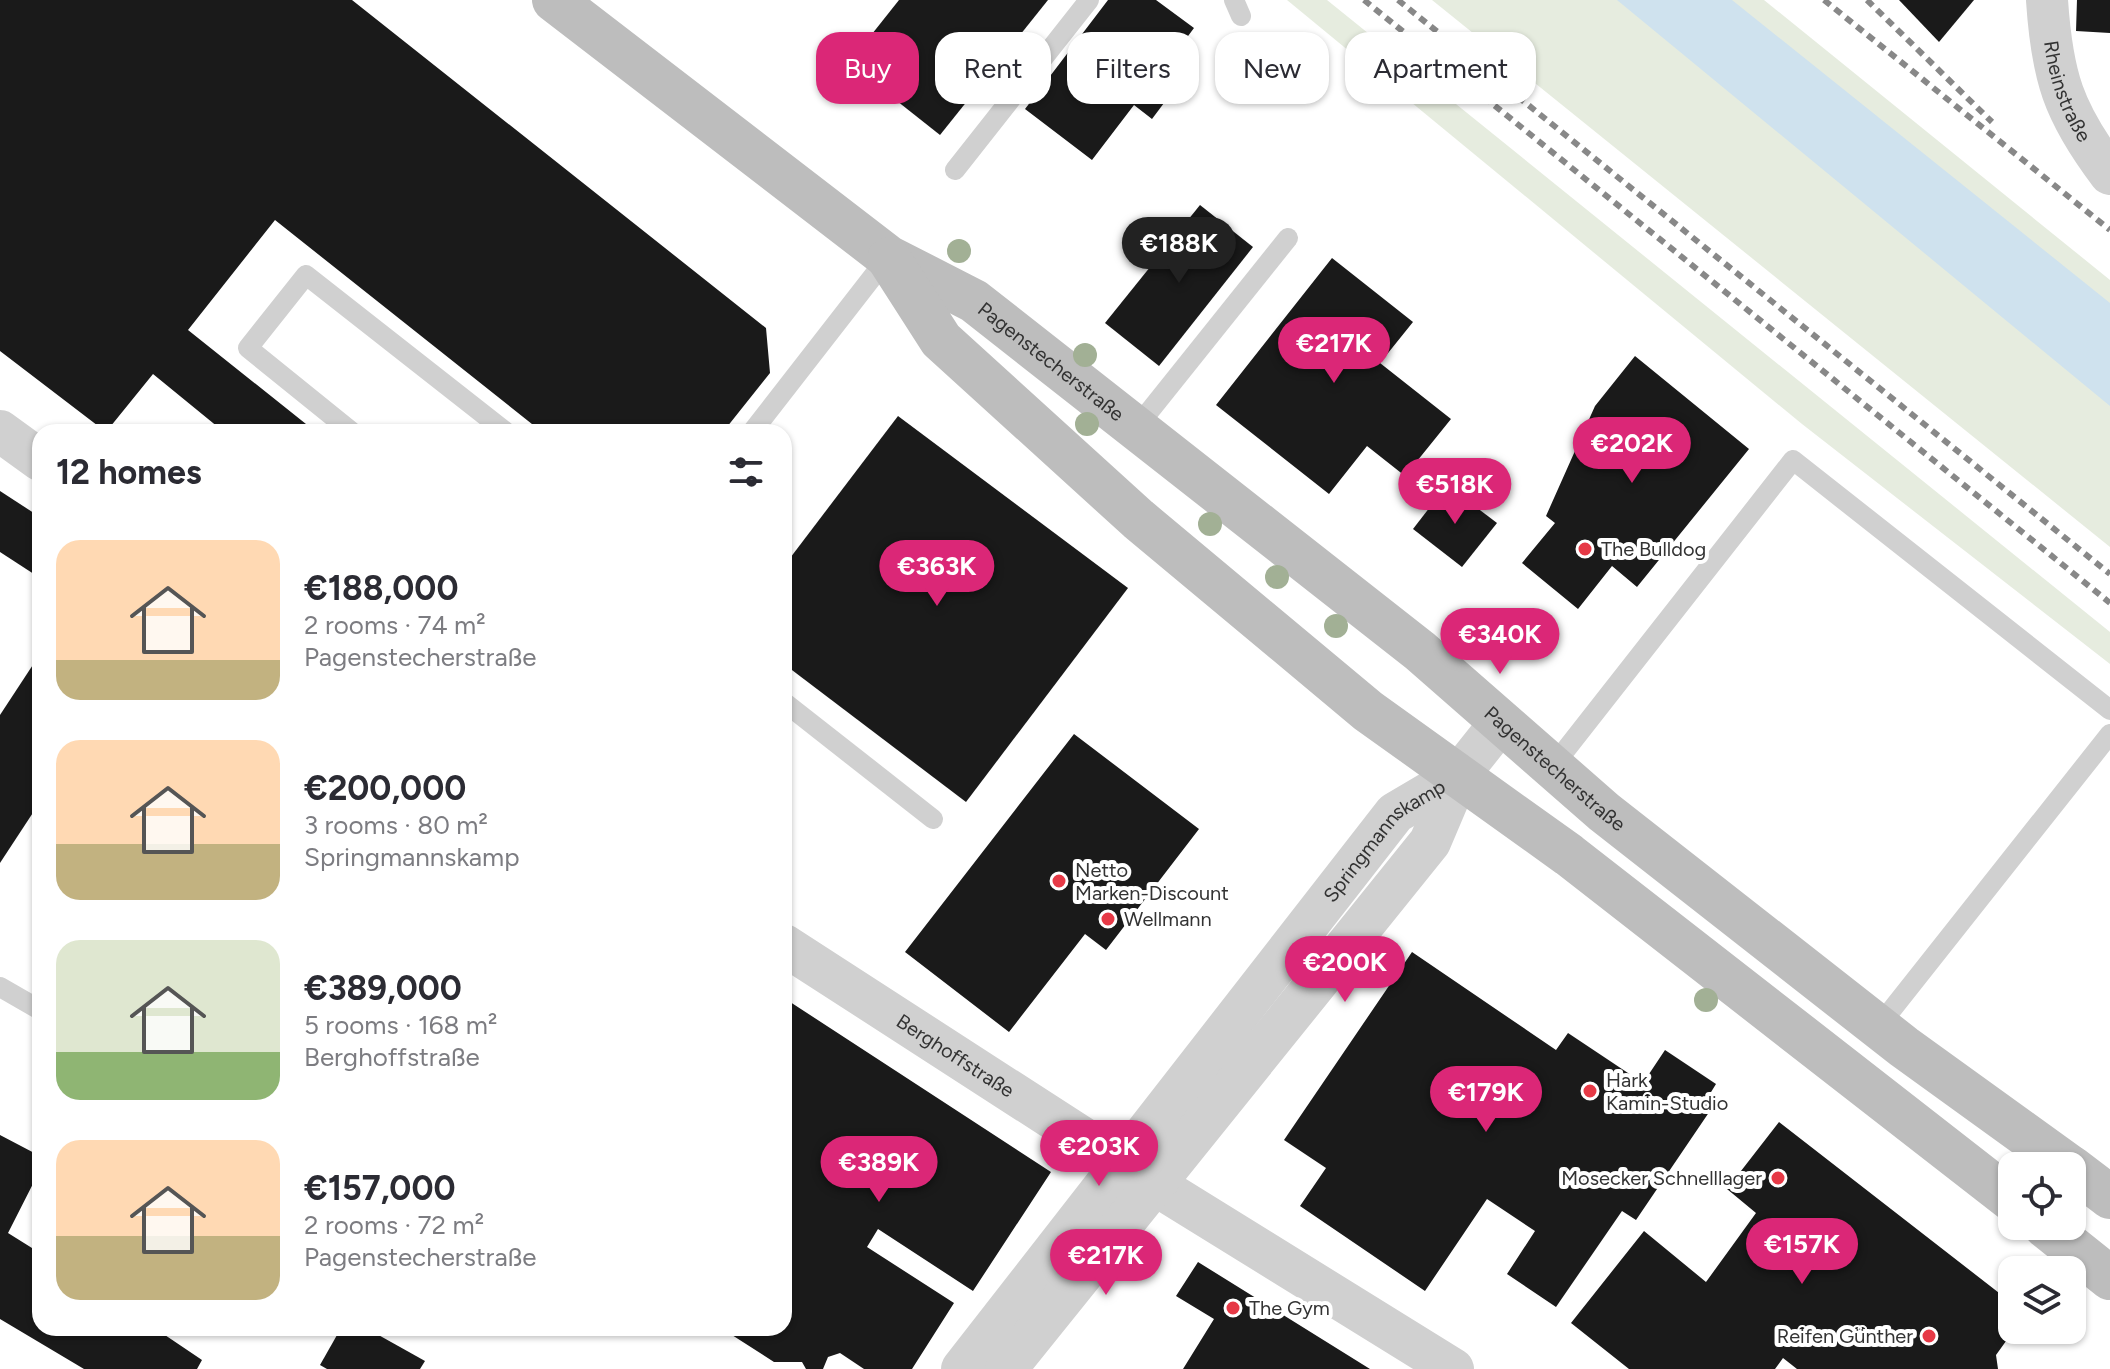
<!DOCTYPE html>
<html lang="en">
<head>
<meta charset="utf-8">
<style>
  body { margin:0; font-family:Figtree,sans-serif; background:#f7f7f7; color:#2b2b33; height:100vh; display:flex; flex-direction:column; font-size:30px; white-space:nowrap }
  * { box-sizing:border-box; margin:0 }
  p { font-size:26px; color:#7c7c81 }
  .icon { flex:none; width:44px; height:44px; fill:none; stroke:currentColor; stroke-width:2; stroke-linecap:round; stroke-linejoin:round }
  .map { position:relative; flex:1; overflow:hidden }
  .drawer { position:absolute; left:32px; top:424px; width:760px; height:912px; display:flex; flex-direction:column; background:#fff; border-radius:24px; box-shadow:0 2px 6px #0004 }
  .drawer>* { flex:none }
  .hud { position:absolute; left:816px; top:32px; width:760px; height:72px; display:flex; gap:16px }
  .buttons { position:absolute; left:1998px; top:1152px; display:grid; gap:16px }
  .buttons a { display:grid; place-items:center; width:88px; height:88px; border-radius:16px; background:#fff; box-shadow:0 2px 6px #0004; font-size:40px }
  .price { position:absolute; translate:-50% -68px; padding:0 18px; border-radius:28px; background:#db2777; color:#fff; font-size:26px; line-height:52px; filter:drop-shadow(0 2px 4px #0008) }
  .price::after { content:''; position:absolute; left:50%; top:48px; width:24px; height:18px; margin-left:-12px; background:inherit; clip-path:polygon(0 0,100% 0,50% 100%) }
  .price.active { background:#222; color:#fff }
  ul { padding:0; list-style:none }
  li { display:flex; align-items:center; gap:24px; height:200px; padding:0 24px }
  li span { display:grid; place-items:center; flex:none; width:224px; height:160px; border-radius:24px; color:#555 }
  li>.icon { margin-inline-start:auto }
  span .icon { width:96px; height:96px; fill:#fffc; stroke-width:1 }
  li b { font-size:34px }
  h2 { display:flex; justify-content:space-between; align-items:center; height:96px; padding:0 24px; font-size:34px }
  .tag { padding:0 28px; border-radius:24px; background:#fff; box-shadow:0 2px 6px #0004; font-size:28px; line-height:72px }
  .tag.active { background:#db2777; color:#fff }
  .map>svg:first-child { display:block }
  .green { fill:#e6ecdf }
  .water { fill:#cfe2ee }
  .building { fill:#1a1a1a }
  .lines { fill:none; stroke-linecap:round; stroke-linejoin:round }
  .lane { stroke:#d0d0d0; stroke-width:20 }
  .street { stroke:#d0d0d0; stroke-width:42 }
  .secondary { stroke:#bdbdbd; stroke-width:44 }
  .rail { stroke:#888; stroke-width:6; stroke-dasharray:8 6; stroke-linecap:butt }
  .tree { fill:#a2b095 }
  .poi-dot { fill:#e63946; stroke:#fff; stroke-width:3 }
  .labels { text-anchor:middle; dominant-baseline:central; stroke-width:8; stroke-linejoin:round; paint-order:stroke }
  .street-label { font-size:20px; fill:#333; stroke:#fff }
  .poi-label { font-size:20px; fill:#333; stroke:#fff; text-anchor:start }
</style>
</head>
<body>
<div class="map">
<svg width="2110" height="1369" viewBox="0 0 2110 1369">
  <rect width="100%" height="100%" fill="#fff"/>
  <!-- green -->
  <g class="green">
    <polygon points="1287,0 1327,0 2110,632 2110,664 1802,424"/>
    <polygon points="1432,0 1764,0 2110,280 2110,547"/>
  </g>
  <!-- water -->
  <polygon class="water" points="1617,0 1732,0 2110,303 2110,406"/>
  <!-- building -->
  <g class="building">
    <polygon points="0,0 352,0 766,328 770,373 723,432 542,432 275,220 188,330 316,432 224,432 153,374 106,432 0,351"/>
    <polygon points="899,0 1048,0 940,135 849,63"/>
    <polygon points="1108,0 1156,0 1194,28 1168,63 1185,75 1152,119 1134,105 1092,160 1025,109"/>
    <polygon points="1899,0 1974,0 1939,42"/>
    <polygon points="2077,0 2110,0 2110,33 2076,31"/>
    <polygon points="1200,205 1253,247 1159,366 1105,323"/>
    <polygon points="1332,258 1413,322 1380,363 1451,419 1405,476 1367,446 1329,494 1216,405"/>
    <polygon points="1635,356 1749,449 1637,587 1612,566 1578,609 1522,563 1555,523 1546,516 1595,406"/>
    <polygon points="898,416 1128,588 966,802 784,664 784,566"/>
    <polygon points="1447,485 1497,523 1462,567 1413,529"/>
    <polygon points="0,491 40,517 40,578 0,552"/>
    <polygon points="40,654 40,802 0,863 0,715"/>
    <polygon points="1074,734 1199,829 1106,950 1085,934 1009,1032 905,952"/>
    <polygon points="1412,952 1556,1050 1568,1033 1643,1083 1665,1050 1716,1084 1708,1097 1716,1102 1636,1220 1622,1211 1556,1307 1507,1274 1535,1231 1487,1199 1425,1291 1300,1206 1326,1168 1284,1140"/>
    <polygon points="784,998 1051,1172 973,1291 878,1229 867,1247 954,1303 912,1369 864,1369 840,1353 828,1357 823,1369 806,1369 802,1362 774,1362 721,1328 784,1328"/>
    <polygon points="1779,1122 2012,1303 2014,1330 1996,1355 1998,1369 1797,1369 1783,1358 1775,1369 1629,1369 1571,1323 1644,1231 1706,1282 1756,1213 1727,1189"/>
    <polygon points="0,1135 40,1156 40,1170 8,1233 40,1253 40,1328 164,1328 159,1331 202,1360 197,1369 84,1369 0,1319"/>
    <polygon points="1198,1262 1370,1369 1183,1369 1214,1319 1176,1296"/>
    <polygon points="341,1328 366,1328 425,1361 420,1369 327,1369 320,1365"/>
  </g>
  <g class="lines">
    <!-- lane -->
    <g class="lane">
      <polyline points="1234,0 1241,16"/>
      <polyline points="955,170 1089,0"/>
      <polyline points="1136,428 1288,238"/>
      <polyline points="352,432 248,348 306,275 506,432"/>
      <polyline points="752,432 888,257"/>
      <polyline points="784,702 933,819"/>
      <polyline points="1553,766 1793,460 2110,710"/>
      <polyline points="0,987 40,1010"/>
      <polyline points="1878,1027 2110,734"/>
    </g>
    <!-- street -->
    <g class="street">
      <path id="s1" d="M 2047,0 C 2052,76 2063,112 2110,174"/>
      <polyline points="0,431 40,460"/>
      <path id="s2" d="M 784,945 L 1154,1184 L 1453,1369"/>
      <path id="s3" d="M 962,1369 L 1395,813 L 1458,776"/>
      <polyline points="1006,1369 1430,842 1458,776 1501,722"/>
    </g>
    <!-- secondary -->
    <g class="secondary">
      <path id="s4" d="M 554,0 L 888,257 L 974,301 L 1420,651 L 1604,812 L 1904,1047 L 2069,1166"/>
      <polyline points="889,259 941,340 1138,519 1368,711 1569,855 2012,1200"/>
      <polyline points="2072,1168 2110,1197"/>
      <polyline points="2045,1226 2110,1278"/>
    </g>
    <!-- rail -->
    <g class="rail">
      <polyline points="1364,0 2110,603"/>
      <polyline points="1398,0 2110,574"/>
      <polyline points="1824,0 2110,230"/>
      <polyline points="1867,0 1992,122"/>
    </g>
  </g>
  <!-- trees -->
  <g class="tree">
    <circle cx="959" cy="251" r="12"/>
    <circle cx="1085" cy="355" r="12"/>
    <circle cx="1087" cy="424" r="12"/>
    <circle cx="1210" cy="524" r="12"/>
    <circle cx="1277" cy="577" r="12"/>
    <circle cx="1336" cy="626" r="12"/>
    <circle cx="1706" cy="1000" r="12"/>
  </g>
  <!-- markers -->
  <g class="poi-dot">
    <circle cx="1585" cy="549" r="8"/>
    <circle cx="1059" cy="881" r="8"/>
    <circle cx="1108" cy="919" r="8"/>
    <circle cx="1590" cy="1091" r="8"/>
    <circle cx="1778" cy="1178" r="8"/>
    <circle cx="1233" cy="1308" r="8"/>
    <circle cx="1929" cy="1336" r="8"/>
  </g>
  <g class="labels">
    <!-- street labels -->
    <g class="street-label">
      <text stroke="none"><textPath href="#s1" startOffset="94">Rheinstraße</textPath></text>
      <text stroke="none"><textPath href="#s4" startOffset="616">Pagenstecherstraße</textPath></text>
      <text stroke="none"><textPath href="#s4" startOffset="1264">Pagenstecherstraße</textPath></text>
      <text stroke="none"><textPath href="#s3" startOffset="678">Springmannskamp</textPath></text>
      <text stroke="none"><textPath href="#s2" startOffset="204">Berghoffstraße</textPath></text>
    </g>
    <!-- poi labels -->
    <g class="poi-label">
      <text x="1601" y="549">The Bulldog</text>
      <text x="1075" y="870">Netto<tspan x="1075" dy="23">Marken-Discount</tspan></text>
      <text x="1124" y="919">Wellmann</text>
      <text x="1606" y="1080">Hark<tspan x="1606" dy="23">Kamin-Studio</tspan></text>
      <text x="1762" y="1178" text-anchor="end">Mosecker Schnelllager</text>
      <text x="1249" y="1308">The Gym</text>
      <text x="1913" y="1336" text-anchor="end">Reifen Günther</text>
    </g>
  </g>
</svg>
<div class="buttons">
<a><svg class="icon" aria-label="locate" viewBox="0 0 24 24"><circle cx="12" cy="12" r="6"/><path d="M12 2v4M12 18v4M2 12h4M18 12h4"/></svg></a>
<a><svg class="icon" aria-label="layers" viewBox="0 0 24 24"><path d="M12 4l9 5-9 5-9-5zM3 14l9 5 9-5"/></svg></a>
</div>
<b class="price active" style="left:1179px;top:285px">€188K</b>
<b class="price" style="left:1334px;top:385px">€217K</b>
<b class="price" style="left:1632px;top:485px">€202K</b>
<b class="price" style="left:1455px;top:526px">€518K</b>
<b class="price" style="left:937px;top:608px">€363K</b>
<b class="price" style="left:1500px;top:676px">€340K</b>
<b class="price" style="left:1345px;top:1004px">€200K</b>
<b class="price" style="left:1486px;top:1134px">€179K</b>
<b class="price" style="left:1099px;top:1188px">€203K</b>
<b class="price" style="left:879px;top:1204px">€389K</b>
<b class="price" style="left:1802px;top:1286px">€157K</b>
<b class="price" style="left:1106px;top:1297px">€217K</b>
<div class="hud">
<a class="tag active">Buy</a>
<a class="tag">Rent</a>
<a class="tag">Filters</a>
<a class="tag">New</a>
<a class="tag">Apartment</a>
</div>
<section class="drawer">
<h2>12 homes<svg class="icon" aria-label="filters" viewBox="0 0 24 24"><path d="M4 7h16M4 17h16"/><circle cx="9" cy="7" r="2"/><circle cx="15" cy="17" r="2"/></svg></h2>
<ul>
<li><span style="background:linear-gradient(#ffd9b3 75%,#c2b280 0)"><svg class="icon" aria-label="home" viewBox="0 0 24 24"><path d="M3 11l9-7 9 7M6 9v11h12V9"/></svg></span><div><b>€188,000</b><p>2 rooms · 74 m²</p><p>Pagenstecherstraße</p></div></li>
<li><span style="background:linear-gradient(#ffd9b3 65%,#c2b280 0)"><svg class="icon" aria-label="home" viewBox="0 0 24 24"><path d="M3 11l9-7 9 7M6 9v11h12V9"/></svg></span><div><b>€200,000</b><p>3 rooms · 80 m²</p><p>Springmannskamp</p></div></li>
<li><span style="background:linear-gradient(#dfe7d0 70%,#8fb573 0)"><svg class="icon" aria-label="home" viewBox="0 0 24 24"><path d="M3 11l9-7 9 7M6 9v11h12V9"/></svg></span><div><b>€389,000</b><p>5 rooms · 168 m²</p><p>Berghoffstraße</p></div></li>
<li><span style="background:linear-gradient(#ffd9b3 60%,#c2b280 0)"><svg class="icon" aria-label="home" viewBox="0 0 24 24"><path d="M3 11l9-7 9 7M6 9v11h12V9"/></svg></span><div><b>€157,000</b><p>2 rooms · 72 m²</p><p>Pagenstecherstraße</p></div></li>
</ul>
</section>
</div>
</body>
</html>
